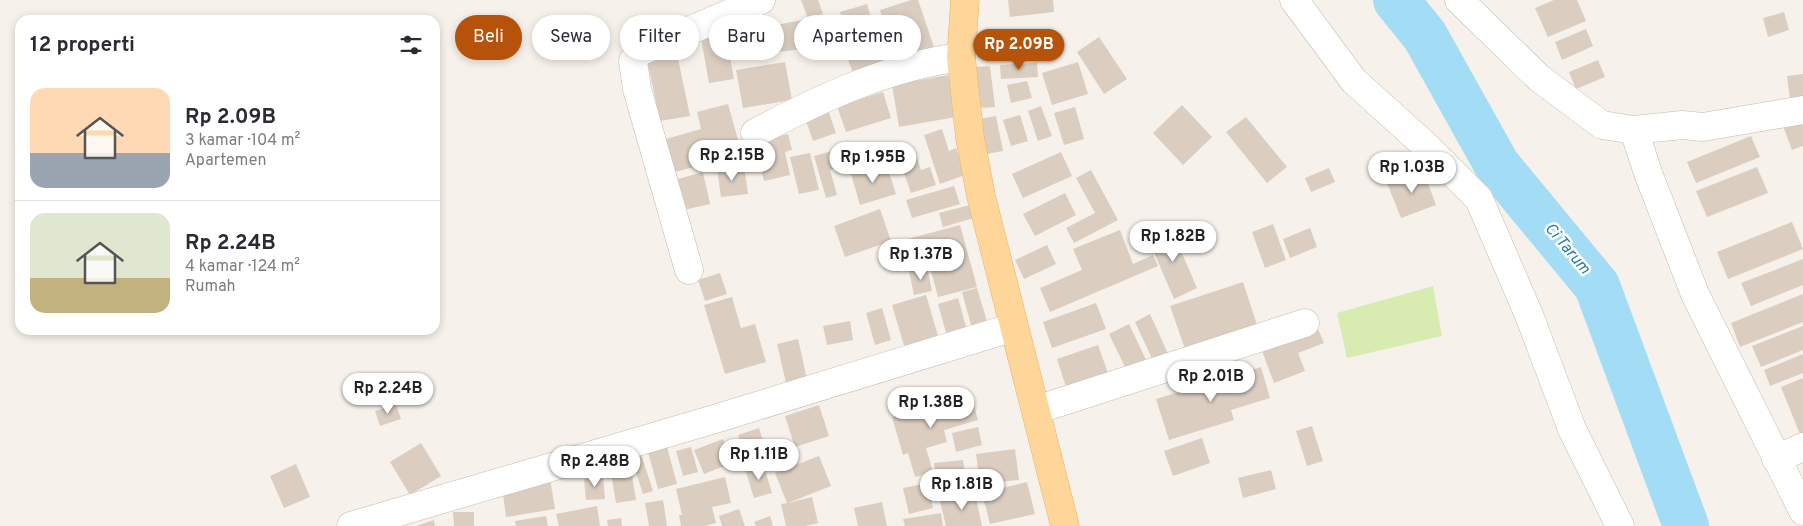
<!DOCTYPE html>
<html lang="id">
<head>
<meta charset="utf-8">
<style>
  body { margin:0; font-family:Overpass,sans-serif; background:#f7f7f7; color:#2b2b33; height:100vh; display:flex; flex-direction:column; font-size:19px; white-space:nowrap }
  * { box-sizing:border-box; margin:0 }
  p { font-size:16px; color:#7c7c81 }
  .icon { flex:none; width:28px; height:28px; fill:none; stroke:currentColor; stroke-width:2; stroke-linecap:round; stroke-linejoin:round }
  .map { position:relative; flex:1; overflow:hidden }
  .sheet { position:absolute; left:15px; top:15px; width:425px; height:320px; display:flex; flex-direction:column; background:#fff; border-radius:15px; box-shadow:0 2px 8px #0003 }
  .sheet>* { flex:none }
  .guide { position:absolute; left:455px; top:15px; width:475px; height:45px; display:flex; gap:10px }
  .price { position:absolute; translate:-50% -42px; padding:0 11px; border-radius:18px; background:#fff; color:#222; font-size:16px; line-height:32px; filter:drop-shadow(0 1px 2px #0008) }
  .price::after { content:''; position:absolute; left:50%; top:30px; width:15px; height:11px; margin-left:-8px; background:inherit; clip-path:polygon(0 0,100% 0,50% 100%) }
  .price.on { background:#b45309; color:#fff }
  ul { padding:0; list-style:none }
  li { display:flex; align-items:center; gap:15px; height:125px; padding:0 15px }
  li+li { border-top:1px solid #e1e1e2 }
  li span { display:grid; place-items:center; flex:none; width:140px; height:100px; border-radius:15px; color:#555 }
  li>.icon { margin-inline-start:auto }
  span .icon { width:60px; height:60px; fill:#fffc; stroke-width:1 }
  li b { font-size:21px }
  h2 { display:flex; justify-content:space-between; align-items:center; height:60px; padding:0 15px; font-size:21px }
  .pill { padding:0 18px; border-radius:22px; background:#fff; box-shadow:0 2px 8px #0003; font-size:18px; line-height:45px }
  .pill.on { background:#b45309; color:#fff }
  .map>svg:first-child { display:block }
  .green { fill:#d8ecb1 }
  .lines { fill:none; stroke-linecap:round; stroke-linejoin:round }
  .river { stroke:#a3ddf5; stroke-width:46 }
  .building { fill:#dbcec1 }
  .minor-casing { stroke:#c5baae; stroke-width:29 }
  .major-casing { stroke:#ebb262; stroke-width:29 }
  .minor { stroke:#fff; stroke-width:28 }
  .major { stroke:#ffd699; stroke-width:28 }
  .labels { text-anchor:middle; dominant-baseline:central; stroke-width:5; stroke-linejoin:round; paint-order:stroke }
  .water-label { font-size:16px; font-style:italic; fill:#257da3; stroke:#fff }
</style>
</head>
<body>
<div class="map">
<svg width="1803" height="526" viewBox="0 0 1803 526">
  <rect width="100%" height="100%" fill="#f6f1ea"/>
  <!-- green -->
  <polygon class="green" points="1433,286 1442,336 1347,358 1337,313"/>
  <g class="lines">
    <!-- river -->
    <polyline class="river" points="1396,0 1425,36 1497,165 1597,286 1686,526"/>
  </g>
  <!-- building -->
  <g class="building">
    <polygon points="801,0 818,0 823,14 808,19"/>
    <polygon points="911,0 918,0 934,47 896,59 880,10"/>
    <polygon points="1008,0 1053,0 1054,12 1010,17"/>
    <polygon points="1554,0 1577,0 1586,21 1548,37 1535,8"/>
    <polygon points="867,4 871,18 844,25 840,12"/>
    <polygon points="1784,12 1789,30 1768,37 1763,18"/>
    <polygon points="808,19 811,48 762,54 759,28"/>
    <polygon points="870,24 884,62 853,73 839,36"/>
    <polygon points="725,29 734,79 709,83 700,33"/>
    <polygon points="1586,29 1593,46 1562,60 1555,42"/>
    <polygon points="1029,31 1032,54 988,60 985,37"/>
    <polygon points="1099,37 1127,79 1104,94 1077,52"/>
    <polygon points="676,49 690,116 660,121 646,55"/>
    <polygon points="1598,60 1605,77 1576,89 1569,72"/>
    <polygon points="785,62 792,100 743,108 736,70"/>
    <polygon points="1078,62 1088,94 1052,105 1042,73"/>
    <polygon points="1037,63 1038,77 1001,79 1000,65"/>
    <polygon points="990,66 995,107 980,108 976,67"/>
    <polygon points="1803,74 1803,99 1790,100 1787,76"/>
    <polygon points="948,75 956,117 899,127 892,85"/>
    <polygon points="1027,81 1032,98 1011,103 1007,85"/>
    <polygon points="883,92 891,118 846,132 837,106"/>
    <polygon points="728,104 742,154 675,172 666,139 701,129 697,112"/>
    <polygon points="1182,105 1212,137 1183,165 1153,133"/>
    <polygon points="1041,106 1052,136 1038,141 1028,111"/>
    <polygon points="1075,107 1084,139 1064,145 1054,113"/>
    <polygon points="828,110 836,133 813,141 805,118"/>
    <polygon points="1020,115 1028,141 1011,146 1003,120"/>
    <polygon points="996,116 1003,151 986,154 979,119"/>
    <polygon points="1246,117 1287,167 1267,183 1226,132"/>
    <polygon points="1803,118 1803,146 1792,150 1783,126"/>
    <polygon points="942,129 949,151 956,148 965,175 940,184 924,135"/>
    <polygon points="788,134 792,150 785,152 790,175 764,181 755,142"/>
    <polygon points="1751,136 1760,157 1696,183 1687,162"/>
    <polygon points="843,148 847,166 830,170 837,195 826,198 814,156"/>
    <polygon points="914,150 921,170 930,167 936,185 911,193 898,156"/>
    <polygon points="1061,152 1072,176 1023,198 1012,174"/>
    <polygon points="810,153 819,190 799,194 790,157"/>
    <polygon points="886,163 896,194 860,205 851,174"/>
    <polygon points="744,166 748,194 721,197 717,169"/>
    <polygon points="1757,167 1768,193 1707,217 1696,191"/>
    <polygon points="1329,168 1335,182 1311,192 1305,178"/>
    <polygon points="1091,170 1118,220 1074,243 1066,228 1095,213 1076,178"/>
    <polygon points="1423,170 1436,205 1401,218 1387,183"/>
    <polygon points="703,172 710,204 679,211 671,181"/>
    <polygon points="954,186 960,204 912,218 906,200"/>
    <polygon points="1065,193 1076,215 1035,236 1023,214"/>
    <polygon points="970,205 974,218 943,227 939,213"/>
    <polygon points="880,209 891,241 845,257 834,226"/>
    <polygon points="1792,222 1803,249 1728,279 1717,252"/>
    <polygon points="1273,224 1286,260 1265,268 1252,232"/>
    <polygon points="960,225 977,287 938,297 929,263 897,272 889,244"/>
    <polygon points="1171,228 1197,288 1174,299 1148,238"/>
    <polygon points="1310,228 1317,247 1290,258 1283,239"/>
    <polygon points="1120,230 1133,264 1153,255 1158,266 1050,312 1040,288 1082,270 1073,249"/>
    <polygon points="1047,245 1056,264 1024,279 1015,260"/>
    <polygon points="1803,259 1803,285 1751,306 1741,283"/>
    <polygon points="927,267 932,291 914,295 909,271"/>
    <polygon points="720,273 727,294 705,301 698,280"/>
    <polygon points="1243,282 1257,325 1185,349 1170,306"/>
    <polygon points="977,288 989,328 973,332 962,292"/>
    <polygon points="1803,294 1803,322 1740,347 1731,323"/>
    <polygon points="926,295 939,339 905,349 892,305"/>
    <polygon points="732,297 741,328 755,324 766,362 725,374 704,305"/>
    <polygon points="958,298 968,334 948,340 938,304"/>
    <polygon points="1096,303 1106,329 1052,348 1043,322"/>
    <polygon points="882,308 891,340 875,345 866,313"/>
    <polygon points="1150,314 1170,358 1155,365 1135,322"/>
    <polygon points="850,321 853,340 827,345 823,326"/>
    <polygon points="1129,324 1147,362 1127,371 1109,334"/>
    <polygon points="1803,326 1803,350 1761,367 1752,346"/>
    <polygon points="1318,329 1324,343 1298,353 1305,371 1274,383 1262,351"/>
    <polygon points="798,339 807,379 786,383 777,344"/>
    <polygon points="1098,345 1109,376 1067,390 1057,359"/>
    <polygon points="1803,354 1803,373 1770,386 1764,370"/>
    <polygon points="1261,367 1270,398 1231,410 1234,420 1169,440 1156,399"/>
    <polygon points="1803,378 1803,442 1781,387"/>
    <polygon points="971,394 978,420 944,430 947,442 926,448 933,472 915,477 908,453 903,455 892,417"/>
    <polygon points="396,404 401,419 380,426 375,411"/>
    <polygon points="819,405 829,436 795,447 785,416"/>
    <polygon points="1312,426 1323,461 1307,466 1296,431"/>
    <polygon points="978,427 982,445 956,452 952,433"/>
    <polygon points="759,428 768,457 747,464 738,435"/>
    <polygon points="1202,438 1210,463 1173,476 1164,451"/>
    <polygon points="723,439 732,463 704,474 694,450"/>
    <polygon points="421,443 441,476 410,495 390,462"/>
    <polygon points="666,443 677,484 658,489 647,448"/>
    <polygon points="691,447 698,472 683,476 676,451"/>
    <polygon points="1015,449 1019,480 980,484 976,454"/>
    <polygon points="641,454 653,491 643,494 631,457"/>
    <polygon points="819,456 831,486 788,503 812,497 818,523 805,526 786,526 781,504 787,503 775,473"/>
    <polygon points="963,460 967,488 938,491 934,463"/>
    <polygon points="763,463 772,493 754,498 745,469"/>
    <polygon points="296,464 310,497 284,508 270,476"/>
    <polygon points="630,464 636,500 616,503 610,467"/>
    <polygon points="1271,470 1276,489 1243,498 1238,478"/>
    <polygon points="603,476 605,499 586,500 584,479"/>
    <polygon points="725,477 731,503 712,507 716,523 705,526 681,526 679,515 682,515 676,489"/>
    <polygon points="550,479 555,509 506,517 502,487"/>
    <polygon points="1027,482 1035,514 990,524 982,493"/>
    <polygon points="928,483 933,508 909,514 903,488"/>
    <polygon points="975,493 982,526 946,526 940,501"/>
    <polygon points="663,500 667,526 649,526 645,503"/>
    <polygon points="882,502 887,526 858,526 854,508"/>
    <polygon points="597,506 600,526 559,526 556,514"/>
    <polygon points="739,509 745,526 722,526 719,516"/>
    <polygon points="453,512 474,512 474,526 454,526"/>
    <polygon points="941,513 943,526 905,526 903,519"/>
    <polygon points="546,516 548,526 516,526 515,521"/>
    <polygon points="770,516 773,526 756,526 754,522"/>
    <polygon points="621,518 622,526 608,526 607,520"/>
    <polygon points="434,520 435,526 416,526"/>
  </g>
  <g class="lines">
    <!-- minor casing -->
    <g class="minor-casing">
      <g id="minor">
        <polyline points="1294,0 1354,81 1425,145 1479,199 1529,315 1572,429 1620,526"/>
        <polyline points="1459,0 1539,78 1602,125 1634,130 1682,125 1703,127 1803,110"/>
        <polyline points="1634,130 1648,173 1695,294 1803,511"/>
        <path d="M 755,133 C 819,99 889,66 961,57"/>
        <polyline points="689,270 637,89 633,61 639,52 761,0"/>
        <polyline points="1036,410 1305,323"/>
        <polyline points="1776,459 1803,447"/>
        <polyline points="351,526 718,418 1014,327"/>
      </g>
    </g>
    <!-- major casing -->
    <g class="major-casing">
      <polyline id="major" points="965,0 961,57 970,138 981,196 1065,526"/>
    </g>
    <!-- minor -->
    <use href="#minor" class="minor"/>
    <!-- major -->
    <use href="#major" class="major"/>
  </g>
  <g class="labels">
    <!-- water labels -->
    <g class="water-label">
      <text transform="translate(1567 249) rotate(50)">Ci Tarum</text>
    </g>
  </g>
</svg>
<b class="price on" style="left:1019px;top:71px">Rp 2.09B</b>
<b class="price" style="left:732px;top:182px">Rp 2.15B</b>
<b class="price" style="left:873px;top:184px">Rp 1.95B</b>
<b class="price" style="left:1412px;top:194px">Rp 1.03B</b>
<b class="price" style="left:1173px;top:263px">Rp 1.82B</b>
<b class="price" style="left:921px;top:281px">Rp 1.37B</b>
<b class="price" style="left:1211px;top:403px">Rp 2.01B</b>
<b class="price" style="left:388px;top:415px">Rp 2.24B</b>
<b class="price" style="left:931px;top:429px">Rp 1.38B</b>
<b class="price" style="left:759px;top:481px">Rp 1.11B</b>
<b class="price" style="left:595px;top:488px">Rp 2.48B</b>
<b class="price" style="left:962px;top:511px">Rp 1.81B</b>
<div class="guide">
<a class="pill on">Beli</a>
<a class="pill">Sewa</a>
<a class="pill">Filter</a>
<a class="pill">Baru</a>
<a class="pill">Apartemen</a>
</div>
<section class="sheet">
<h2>12 properti<svg class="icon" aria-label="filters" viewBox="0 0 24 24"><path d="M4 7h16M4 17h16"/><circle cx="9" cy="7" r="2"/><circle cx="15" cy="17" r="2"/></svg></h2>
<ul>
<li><span style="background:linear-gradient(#ffd9b3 65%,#9aa5b1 0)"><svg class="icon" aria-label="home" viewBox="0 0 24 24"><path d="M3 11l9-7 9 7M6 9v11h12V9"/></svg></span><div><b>Rp 2.09B</b><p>3 kamar · 104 m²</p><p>Apartemen</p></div></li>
<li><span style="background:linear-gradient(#dfe7d0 65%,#c2b280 0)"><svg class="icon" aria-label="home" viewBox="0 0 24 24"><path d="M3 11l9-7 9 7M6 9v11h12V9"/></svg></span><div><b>Rp 2.24B</b><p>4 kamar · 124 m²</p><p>Rumah</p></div></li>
</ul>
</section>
</div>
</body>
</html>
